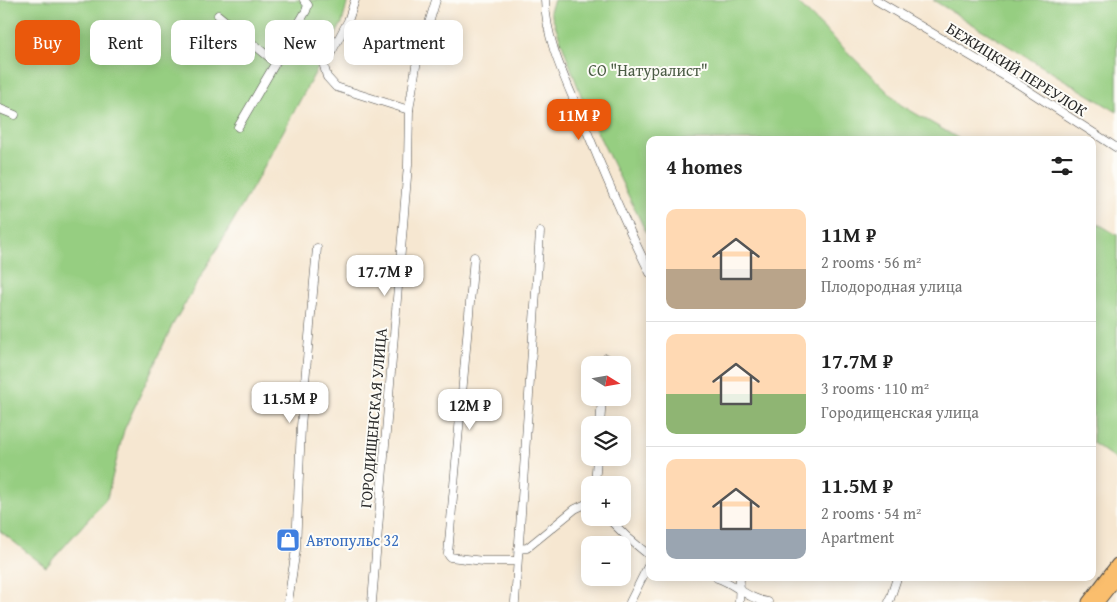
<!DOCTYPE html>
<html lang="en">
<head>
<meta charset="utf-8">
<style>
  body { margin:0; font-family:"Gentium Book Plus",serif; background:#f2f2f2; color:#222; height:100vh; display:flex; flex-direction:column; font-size:19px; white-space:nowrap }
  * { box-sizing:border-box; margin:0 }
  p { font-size:16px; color:#767676 }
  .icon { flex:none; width:28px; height:28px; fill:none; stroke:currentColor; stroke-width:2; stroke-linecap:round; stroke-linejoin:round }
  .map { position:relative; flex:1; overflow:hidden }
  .drawer { position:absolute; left:646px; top:136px; width:450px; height:445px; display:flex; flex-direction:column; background:#fff; border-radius:10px; box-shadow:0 2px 12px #0003 }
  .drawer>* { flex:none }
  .hud { position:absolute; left:15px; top:20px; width:475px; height:45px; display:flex; gap:10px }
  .needle { width:32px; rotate:101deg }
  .fabs { position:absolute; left:581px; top:356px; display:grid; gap:10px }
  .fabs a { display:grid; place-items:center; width:50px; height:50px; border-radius:10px; background:#fff; box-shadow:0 2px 12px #0003; font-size:25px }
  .price { position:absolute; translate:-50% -42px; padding:0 11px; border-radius:10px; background:#fff; color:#222; font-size:16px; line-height:32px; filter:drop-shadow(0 1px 2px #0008) }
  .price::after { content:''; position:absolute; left:50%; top:30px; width:15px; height:11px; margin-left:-8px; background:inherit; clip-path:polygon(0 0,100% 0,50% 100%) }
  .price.on { background:#ea580c; color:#fff }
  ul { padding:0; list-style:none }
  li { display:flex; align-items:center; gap:15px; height:125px; padding:0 20px }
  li+li { border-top:1px solid #e0e0e0 }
  li span { display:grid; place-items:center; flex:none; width:140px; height:100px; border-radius:10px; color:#555 }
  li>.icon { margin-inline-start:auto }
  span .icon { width:60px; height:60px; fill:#fffc; stroke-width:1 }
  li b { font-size:21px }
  h2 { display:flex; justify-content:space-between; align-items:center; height:60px; padding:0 20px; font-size:21px }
  .pill { padding:0 18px; border-radius:10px; background:#fff; box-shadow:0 2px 12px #0003; font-size:18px; line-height:45px }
  .pill.on { background:#ea580c; color:#fff }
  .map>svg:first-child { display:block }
  .green { fill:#96ce81; stroke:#607c56 }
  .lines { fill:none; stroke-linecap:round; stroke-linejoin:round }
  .minor-casing { stroke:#494744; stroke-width:9 }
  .primary-casing { stroke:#494744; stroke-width:13 }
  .minor { stroke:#fff; stroke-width:8 }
  .primary { stroke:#fabe6d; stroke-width:11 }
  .labels { text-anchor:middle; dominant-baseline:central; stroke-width:4; stroke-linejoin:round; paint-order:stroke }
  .street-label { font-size:16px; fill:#2b2b2b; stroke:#fdfcf7 }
  .park-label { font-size:16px; fill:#4b5c45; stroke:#fdfcf7 }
  .shop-label { font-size:16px; fill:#366cbe; stroke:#fdfcf7; text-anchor:start }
</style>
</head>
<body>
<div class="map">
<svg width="1117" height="602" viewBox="0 0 1117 602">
  <rect width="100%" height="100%" fill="#fdfcf7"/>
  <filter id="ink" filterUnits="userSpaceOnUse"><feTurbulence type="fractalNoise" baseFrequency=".02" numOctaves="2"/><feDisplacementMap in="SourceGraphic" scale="10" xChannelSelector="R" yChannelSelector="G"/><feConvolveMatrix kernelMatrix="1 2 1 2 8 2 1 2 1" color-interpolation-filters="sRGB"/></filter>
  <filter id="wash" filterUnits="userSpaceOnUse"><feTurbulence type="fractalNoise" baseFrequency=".0096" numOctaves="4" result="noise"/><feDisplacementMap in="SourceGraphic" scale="20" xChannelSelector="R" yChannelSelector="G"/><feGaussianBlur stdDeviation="1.12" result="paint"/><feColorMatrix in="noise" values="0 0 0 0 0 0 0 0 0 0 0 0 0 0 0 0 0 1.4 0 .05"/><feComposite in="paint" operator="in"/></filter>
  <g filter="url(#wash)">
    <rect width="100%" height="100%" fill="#f6e7d1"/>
    <!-- green -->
    <g class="green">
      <polygon points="0,0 348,0 342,23 253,187 172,326 124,430 107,498 46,567 0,531"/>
      <polygon points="554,0 795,0 901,105 961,140 650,140 650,240 586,109 550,11"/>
      <polygon points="933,0 1117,0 1117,112"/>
      <polygon points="1092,220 1117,235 1117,460 1093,443"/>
    </g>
  </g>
  <g filter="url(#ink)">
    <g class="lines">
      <!-- minor casing -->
      <g class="minor-casing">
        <g id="minor">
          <polyline points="355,0 348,21 324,66 327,77 336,87 409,110"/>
          <path d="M 545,0 C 546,43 566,80 582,119 C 603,171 625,223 650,273"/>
          <polyline points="876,0 1015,82 1117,148"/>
          <polyline points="218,15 275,62"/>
          <polyline points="0,109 15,115"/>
          <polyline points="238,127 306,11 308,5 304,0"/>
          <polyline points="474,257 448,554 450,557 483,561 517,561"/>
          <polyline points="605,365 606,358"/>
          <polyline points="600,425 602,398"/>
          <polyline points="595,485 597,458"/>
          <polyline points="608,518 627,537 650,556"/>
          <polyline points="518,549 527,548 575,509 590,502"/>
          <path d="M 717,578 C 736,584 747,599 768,602"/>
          <polyline points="288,602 296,549 301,426 317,248"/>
          <polyline points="372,602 408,165 409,110 416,66 436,0"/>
          <polyline points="515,602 540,232"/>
          <polyline points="630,602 650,562"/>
          <polyline points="739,602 740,578"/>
          <polyline points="889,602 897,578"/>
        </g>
      </g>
      <!-- primary casing -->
      <g class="primary-casing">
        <g id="primary">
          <polyline points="1088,602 1117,564"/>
          <polyline points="1098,602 1117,578"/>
        </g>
      </g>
      <!-- minor -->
      <use href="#minor" class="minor"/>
      <!-- primary -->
      <use href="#primary" class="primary"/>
    </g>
  </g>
  <!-- icons -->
  <defs>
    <g id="shop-square" transform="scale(1.25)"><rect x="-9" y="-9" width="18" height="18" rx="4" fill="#3f7fe0" stroke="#fdfcf7"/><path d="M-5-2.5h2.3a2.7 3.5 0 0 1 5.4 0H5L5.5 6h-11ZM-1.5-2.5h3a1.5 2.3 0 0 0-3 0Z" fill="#fff"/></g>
  </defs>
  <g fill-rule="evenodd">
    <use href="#shop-square" x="288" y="540"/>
  </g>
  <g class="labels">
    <!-- street labels -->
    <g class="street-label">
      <text transform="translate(1017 69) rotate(32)">БЕЖИЦКИЙ ПЕРЕУЛОК</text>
      <text transform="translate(373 418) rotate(-85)">ГОРОДИЩЕНСКАЯ УЛИЦА</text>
    </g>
    <!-- park labels -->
    <g class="park-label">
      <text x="648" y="70">СО "Натуралист"</text>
    </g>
    <!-- shop labels -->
    <g class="shop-label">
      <text x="306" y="540">Автопульс 32</text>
    </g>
  </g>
</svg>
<div class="fabs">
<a><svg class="needle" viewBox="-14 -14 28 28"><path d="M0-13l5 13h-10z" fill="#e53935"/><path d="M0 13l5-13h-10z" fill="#767676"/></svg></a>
<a><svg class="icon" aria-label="layers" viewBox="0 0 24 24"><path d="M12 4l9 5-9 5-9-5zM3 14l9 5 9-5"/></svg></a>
<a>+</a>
<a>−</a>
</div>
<b class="price on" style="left:579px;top:141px">11M ₽</b>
<b class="price" style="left:385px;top:297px">17.7M ₽</b>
<b class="price" style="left:290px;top:424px">11.5M ₽</b>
<b class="price" style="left:470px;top:431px">12M ₽</b>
<div class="hud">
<a class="pill on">Buy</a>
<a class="pill">Rent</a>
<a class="pill">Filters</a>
<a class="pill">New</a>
<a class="pill">Apartment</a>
</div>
<section class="drawer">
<h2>4 homes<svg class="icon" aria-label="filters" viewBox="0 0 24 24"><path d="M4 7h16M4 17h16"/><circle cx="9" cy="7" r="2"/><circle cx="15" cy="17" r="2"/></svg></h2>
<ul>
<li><span style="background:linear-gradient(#ffd9b3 60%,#b9a48a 0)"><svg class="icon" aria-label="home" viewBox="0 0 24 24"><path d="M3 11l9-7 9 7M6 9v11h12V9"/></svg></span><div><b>11M ₽</b><p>2 rooms · 56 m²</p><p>Плодородная улица</p></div></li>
<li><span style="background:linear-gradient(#ffd9b3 60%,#8fb573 0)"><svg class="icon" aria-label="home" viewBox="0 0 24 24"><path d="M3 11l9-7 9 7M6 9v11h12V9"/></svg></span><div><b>17.7M ₽</b><p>3 rooms · 110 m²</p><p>Городищенская улица</p></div></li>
<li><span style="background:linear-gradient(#ffd9b3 70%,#9aa5b1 0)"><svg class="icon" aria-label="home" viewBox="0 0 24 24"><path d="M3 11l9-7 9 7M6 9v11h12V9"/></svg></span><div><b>11.5M ₽</b><p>2 rooms · 54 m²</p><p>Apartment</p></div></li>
</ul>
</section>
</div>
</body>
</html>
